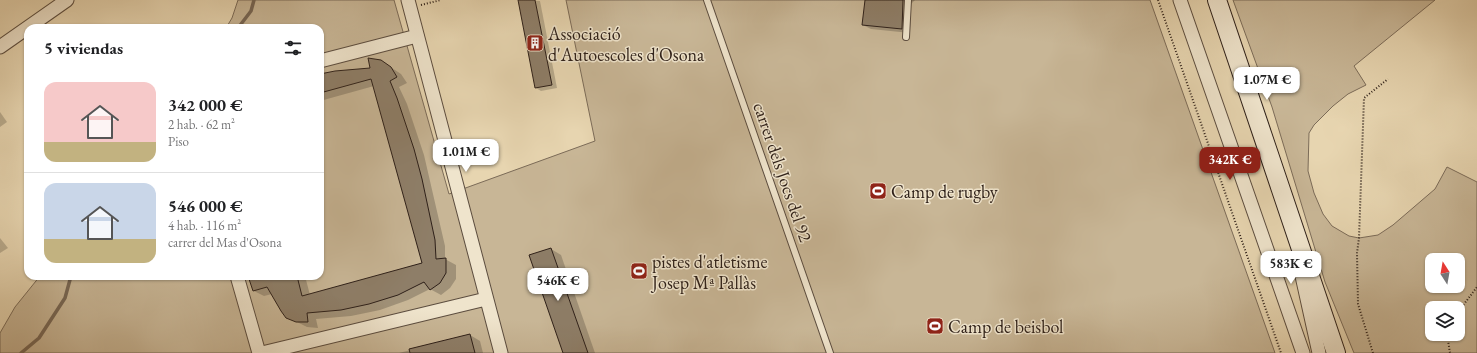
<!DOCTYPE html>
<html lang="es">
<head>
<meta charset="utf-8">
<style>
  body { margin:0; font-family:"EB Garamond",serif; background:#f2f2f2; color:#202124; height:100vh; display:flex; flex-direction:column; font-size:15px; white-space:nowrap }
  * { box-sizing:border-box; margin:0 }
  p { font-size:13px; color:#757577 }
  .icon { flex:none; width:22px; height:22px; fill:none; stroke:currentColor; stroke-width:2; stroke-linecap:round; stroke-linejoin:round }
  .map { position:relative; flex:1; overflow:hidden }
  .side { position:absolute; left:24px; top:24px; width:300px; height:256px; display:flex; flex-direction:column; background:#fff; border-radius:12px; box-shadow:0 1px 3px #0004 }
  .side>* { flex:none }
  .needle { width:26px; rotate:349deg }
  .controls { position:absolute; left:1425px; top:253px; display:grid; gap:8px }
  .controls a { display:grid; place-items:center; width:40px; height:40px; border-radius:8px; background:#fff; box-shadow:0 1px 3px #0004; font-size:20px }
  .price { position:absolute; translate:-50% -34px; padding:0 9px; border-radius:8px; background:#fff; color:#222; font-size:13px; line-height:26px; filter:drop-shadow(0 1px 2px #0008) }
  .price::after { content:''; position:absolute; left:50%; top:24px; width:12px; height:9px; margin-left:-6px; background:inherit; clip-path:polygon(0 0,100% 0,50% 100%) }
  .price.selected { background:#8f2418; color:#fff }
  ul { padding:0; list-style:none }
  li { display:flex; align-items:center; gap:12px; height:100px; padding:0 20px }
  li+li { border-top:1px solid #e0e0e0 }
  li span { display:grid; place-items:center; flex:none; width:112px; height:80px; border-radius:12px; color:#555 }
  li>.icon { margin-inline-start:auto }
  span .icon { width:48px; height:48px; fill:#fffc; stroke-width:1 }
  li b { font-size:17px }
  h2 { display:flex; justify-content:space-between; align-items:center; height:48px; padding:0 20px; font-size:17px }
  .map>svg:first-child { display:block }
  .green { fill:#c8b696; stroke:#7b6b58; fill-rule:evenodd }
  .shadow { fill:#0003 }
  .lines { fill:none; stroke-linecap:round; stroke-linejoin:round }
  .stream { stroke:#776755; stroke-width:3.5 }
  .building { fill:#8e7e68; stroke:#2e2019 }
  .lane-casing { stroke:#5c4d3f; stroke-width:8 }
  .street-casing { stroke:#5c4d3f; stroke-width:15 }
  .secondary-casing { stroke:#2e2019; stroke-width:20 }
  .path { stroke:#2e2019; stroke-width:2; stroke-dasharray:1 2; stroke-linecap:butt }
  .lane { stroke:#efe4cc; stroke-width:6 }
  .street { stroke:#efe4cc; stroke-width:13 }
  .secondary { stroke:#efe4cc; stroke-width:18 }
  .labels { text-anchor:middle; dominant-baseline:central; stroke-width:3; stroke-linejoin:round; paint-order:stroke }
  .poi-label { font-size:18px; fill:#2e2019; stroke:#efe4cc; text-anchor:start }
  .street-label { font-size:18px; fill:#2e2019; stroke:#efe4cc }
</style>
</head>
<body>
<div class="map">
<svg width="1477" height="353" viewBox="0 0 1477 353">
  <rect width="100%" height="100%" fill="#e7d5b0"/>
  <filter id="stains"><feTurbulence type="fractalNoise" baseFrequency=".005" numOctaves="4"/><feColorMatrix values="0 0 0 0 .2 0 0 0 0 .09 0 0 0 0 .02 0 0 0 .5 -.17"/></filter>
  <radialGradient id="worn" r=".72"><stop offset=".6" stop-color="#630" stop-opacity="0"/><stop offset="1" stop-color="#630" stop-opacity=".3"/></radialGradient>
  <!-- green -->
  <g class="green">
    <polygon points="238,0 394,0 449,194 595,141 566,0 1150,0 1275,353 0,353 0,333 15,307 40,276 320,276 320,28 226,28 232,18"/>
    <path d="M 1233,0 L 1435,0 L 1354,66 L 1366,85 L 1348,94 L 1333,106 L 1314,125 L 1309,133 L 1308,171 L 1314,193 L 1323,214 L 1332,226 L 1349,236 L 1359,238 L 1378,235 L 1393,225 L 1435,189 L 1447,167 L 1477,182 L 1477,353 L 1354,353 L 1325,282 L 1272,107 ZM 1432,260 L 1458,260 L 1458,286 L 1432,286 ZM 1432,308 L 1458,308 L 1458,334 L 1432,334 Z"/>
  </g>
  <!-- shadow -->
  <g class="shadow">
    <polygon points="522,0 540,1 557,88 541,91 536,88"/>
    <polygon points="866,0 915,0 911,4 910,33 871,29 863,25"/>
    <polygon points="380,60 401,74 407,83 399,87 407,104 424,155 445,246 445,259 456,265 456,279 450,288 441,295 430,289 408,300 380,310 351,316 316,319 318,328 307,327 287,317 272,294 264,296 254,291 249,276 305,276 310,295 423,263 374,86 320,101 320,76 371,69"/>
    <polygon points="0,112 7,122 0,127"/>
    <polygon points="0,238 8,248 0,253"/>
    <polygon points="551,249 561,255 595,353 564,353 531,256"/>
    <polygon points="470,335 480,341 483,353 399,353"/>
  </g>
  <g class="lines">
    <!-- stream -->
    <g class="stream">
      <polyline points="238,28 251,11 254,0"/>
      <polyline points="21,353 39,338 65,298 71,276"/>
    </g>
  </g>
  <!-- building -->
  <g class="building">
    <polygon points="518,0 535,0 552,85 535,88"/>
    <polygon points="865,0 903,0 902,29 862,25"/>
    <polygon points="368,58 381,60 391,67 397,77 390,81 397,98 414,149 422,179 435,240 436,259 446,258 446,273 440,283 430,290 424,282 398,295 369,304 341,310 307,313 308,322 296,322 286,318 281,311 267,287 253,291 248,276 297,276 302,296 422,263 371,79 320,93 320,74 335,71 370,68"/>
    <polygon points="551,248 588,353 563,353 529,255"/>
    <polygon points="470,334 475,353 410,353 409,349"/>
  </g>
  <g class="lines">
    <!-- lane casing -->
    <g class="lane-casing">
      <g id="lane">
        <polyline points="707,0 830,353"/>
        <polyline points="906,37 908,0"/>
      </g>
    </g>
    <!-- street casing -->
    <g class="street-casing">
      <g id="street">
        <polyline points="408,0 501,353"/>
        <polyline points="1180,0 1303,353"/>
        <polyline points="0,47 67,0"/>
        <polyline points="320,61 417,36"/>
        <polyline points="1300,267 1319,353"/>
        <polyline points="237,276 259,353"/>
        <polyline points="262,353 486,299"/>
      </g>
    </g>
    <!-- secondary casing -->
    <g class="secondary-casing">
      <polyline id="secondary" points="1217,0 1336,353"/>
    </g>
    <!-- path -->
    <g class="path">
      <polyline points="1158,0 1281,353"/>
      <polyline points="421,5 441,0"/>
      <polyline points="1458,312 1477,287"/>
      <polyline points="1447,334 1450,353"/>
      <polyline points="1373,353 1358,304 1357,253 1359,238 1364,98 1388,79"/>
    </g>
    <!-- lane -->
    <use href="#lane" class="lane"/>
    <!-- street -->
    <use href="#street" class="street"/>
    <!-- secondary -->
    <use href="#secondary" class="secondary"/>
  </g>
  <!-- icons -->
  <defs>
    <g id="building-square" transform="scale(0.9)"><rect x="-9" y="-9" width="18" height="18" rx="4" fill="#8f2418" stroke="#efe4cc"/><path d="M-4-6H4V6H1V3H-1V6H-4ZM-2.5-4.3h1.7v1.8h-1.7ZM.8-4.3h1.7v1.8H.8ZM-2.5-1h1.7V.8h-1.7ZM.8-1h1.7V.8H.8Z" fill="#fff"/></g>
    <g id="stadium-square" transform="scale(0.9)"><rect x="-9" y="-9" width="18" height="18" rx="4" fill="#8f2418" stroke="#efe4cc"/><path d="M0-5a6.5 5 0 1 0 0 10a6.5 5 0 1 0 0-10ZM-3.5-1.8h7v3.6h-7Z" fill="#fff"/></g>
  </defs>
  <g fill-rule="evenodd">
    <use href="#building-square" x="535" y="43"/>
    <use href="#stadium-square" x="878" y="191"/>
    <use href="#stadium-square" x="639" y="271"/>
    <use href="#stadium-square" x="935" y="326"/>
  </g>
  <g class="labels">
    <!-- poi labels -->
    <g class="poi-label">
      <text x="548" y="33">Associació<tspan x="548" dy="21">d'Autoescoles d'Osona</tspan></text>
      <text x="891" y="191">Camp de rugby</text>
      <text x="652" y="261">pistes d'atletisme<tspan x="652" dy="21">Josep Mª Pallàs</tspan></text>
      <text x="948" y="326">Camp de beisbol</text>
    </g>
    <!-- street labels -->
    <g class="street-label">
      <text transform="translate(783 172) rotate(71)">carrer dels Jocs del 92</text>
    </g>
  </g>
  <rect width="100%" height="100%" filter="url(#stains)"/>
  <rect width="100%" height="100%" fill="url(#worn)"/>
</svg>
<div class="controls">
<a><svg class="needle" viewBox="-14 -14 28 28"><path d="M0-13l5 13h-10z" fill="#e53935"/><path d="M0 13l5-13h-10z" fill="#757577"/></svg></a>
<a><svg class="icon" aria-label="layers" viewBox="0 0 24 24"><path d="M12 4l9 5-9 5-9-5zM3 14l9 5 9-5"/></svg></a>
</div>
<b class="price" style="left:1267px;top:101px">1.07M €</b>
<b class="price" style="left:466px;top:173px">1.01M €</b>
<b class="price selected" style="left:1230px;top:181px">342K €</b>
<b class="price" style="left:1291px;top:285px">583K €</b>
<b class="price" style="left:558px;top:302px">546K €</b>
<section class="side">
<h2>5 viviendas<svg class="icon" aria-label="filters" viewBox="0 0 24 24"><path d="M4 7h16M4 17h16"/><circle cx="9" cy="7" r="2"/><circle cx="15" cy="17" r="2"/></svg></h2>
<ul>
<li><span style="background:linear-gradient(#f6c9c9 75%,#c2b280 0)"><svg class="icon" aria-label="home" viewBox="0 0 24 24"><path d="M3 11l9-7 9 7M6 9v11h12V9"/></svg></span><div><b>342 000 €</b><p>2 hab. · 62 m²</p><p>Piso</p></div></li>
<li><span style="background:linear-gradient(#c9d6e8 70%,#c2b280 0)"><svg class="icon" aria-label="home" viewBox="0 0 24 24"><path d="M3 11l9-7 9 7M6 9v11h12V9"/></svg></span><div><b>546 000 €</b><p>4 hab. · 116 m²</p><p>carrer del Mas d'Osona</p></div></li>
</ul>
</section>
</div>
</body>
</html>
